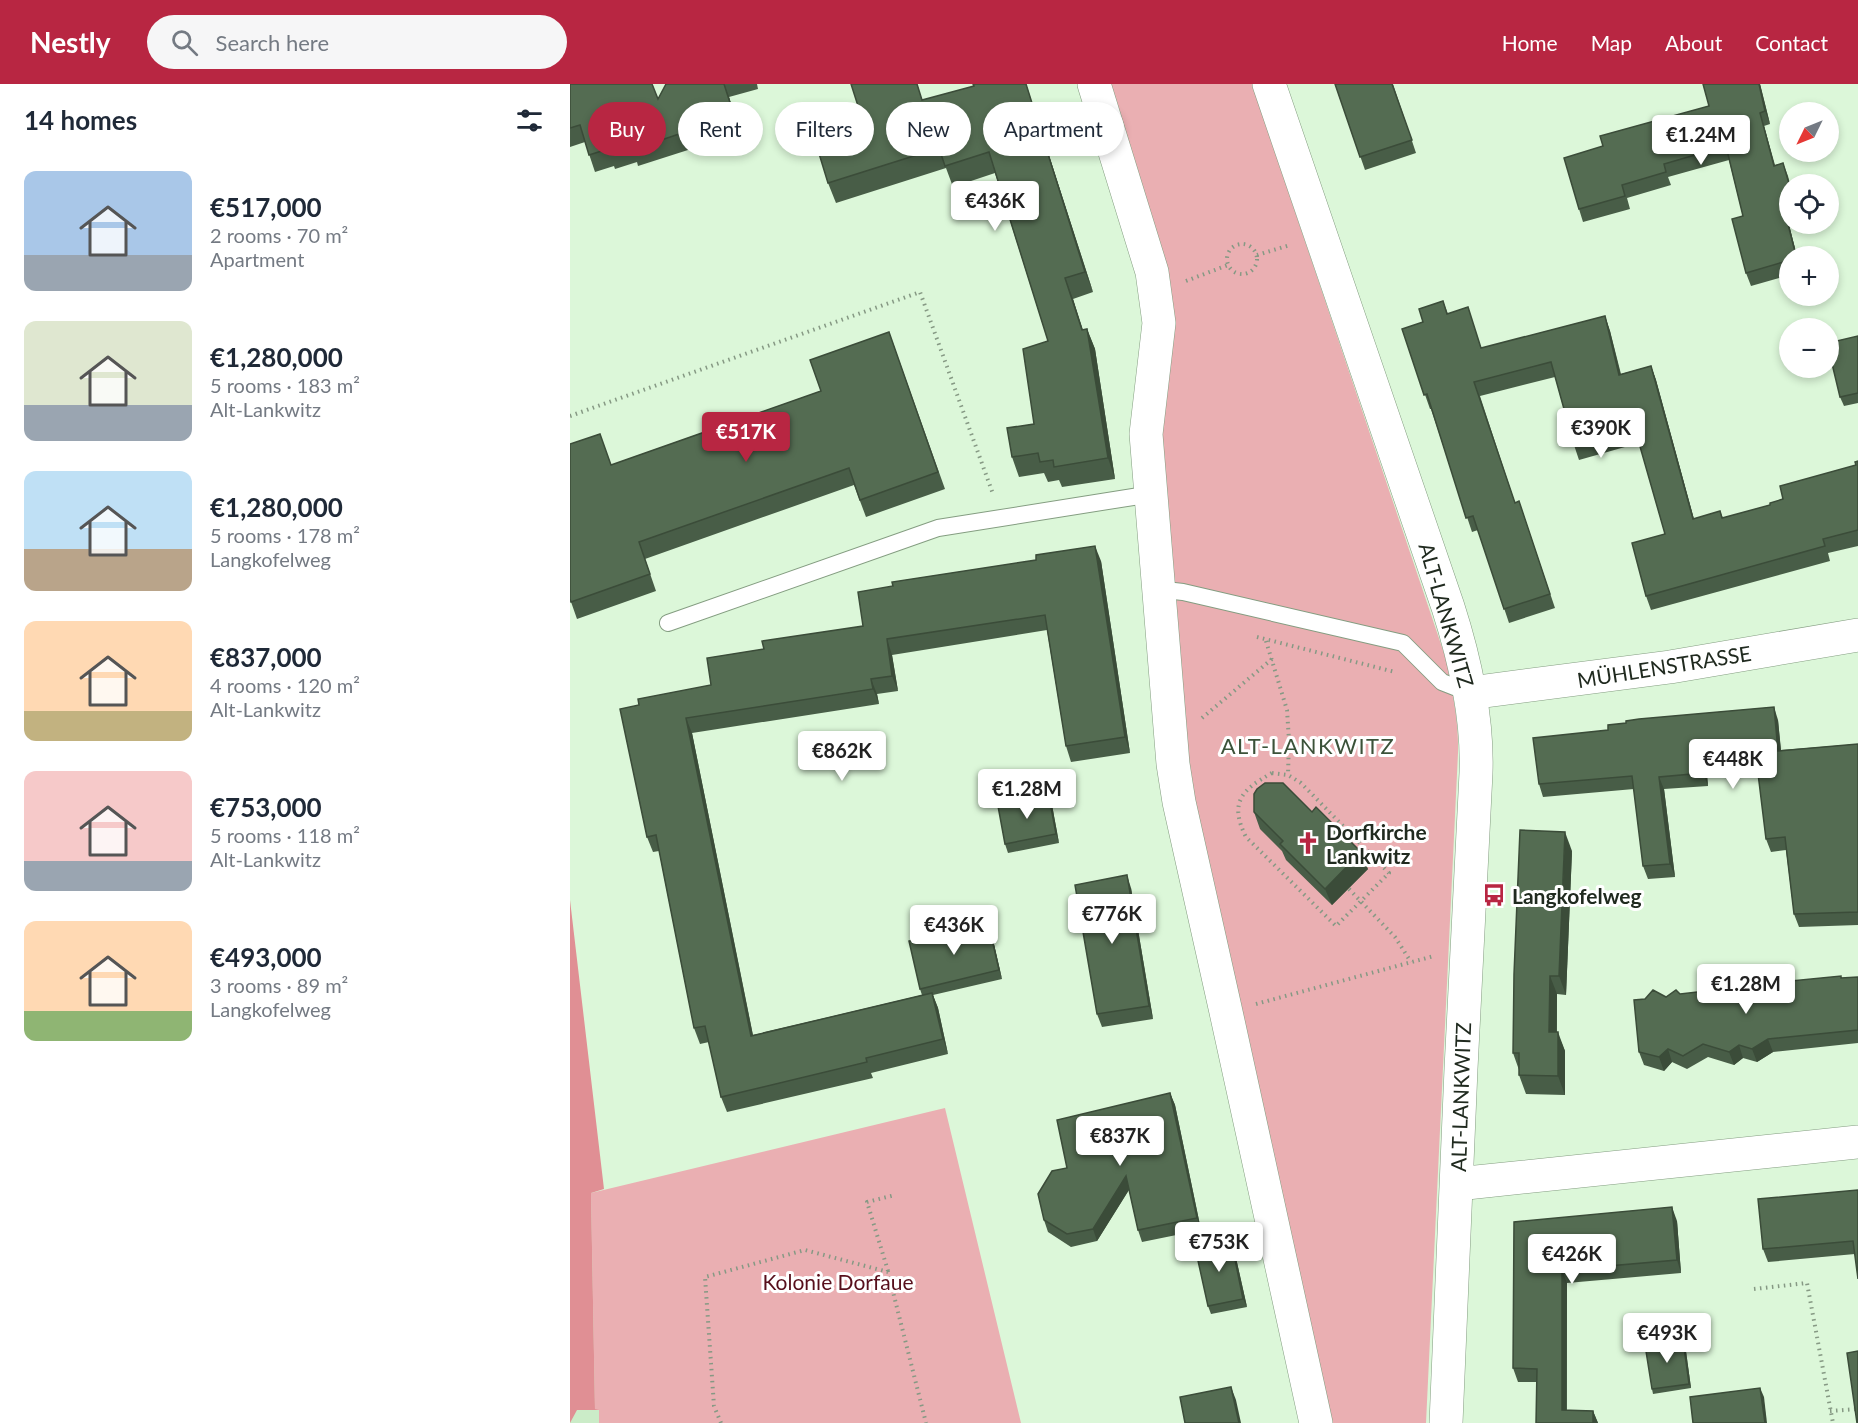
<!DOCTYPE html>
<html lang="en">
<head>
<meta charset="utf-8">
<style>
  body { margin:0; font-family:Lato,sans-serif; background:#f6f6f7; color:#1f2937; height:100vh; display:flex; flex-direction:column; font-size:22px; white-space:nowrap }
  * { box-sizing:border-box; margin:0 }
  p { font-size:20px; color:#747a83 }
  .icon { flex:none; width:33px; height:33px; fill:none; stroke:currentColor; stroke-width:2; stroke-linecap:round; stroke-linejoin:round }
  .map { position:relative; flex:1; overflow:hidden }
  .details { display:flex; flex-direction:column; background:#fff; width:570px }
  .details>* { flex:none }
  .hud { position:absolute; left:18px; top:18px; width:570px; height:54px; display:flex; gap:12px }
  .needle { width:39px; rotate:227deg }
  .tools { position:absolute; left:1209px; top:18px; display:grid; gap:12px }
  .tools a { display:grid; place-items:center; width:60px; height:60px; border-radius:50%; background:#fff; box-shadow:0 3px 9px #0003; font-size:30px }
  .price { position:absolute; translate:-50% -51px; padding:0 14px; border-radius:6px; background:#fff; color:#222; font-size:20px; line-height:39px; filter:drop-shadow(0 2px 3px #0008) }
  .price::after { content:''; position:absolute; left:50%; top:36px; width:18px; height:14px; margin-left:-9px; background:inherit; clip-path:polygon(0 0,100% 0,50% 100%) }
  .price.active { background:#b82642; color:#fff }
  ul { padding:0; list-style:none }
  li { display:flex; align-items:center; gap:18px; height:150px; padding:0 24px }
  li span { display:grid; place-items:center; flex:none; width:168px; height:120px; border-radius:12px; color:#555 }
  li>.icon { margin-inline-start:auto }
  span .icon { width:72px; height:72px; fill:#fffc; stroke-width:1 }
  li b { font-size:26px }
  h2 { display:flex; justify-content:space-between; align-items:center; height:72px; padding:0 24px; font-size:26px }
  .pill { padding:0 21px; border-radius:27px; background:#fff; box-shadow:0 3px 9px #0003; font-size:21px; line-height:54px }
  .pill.active { background:#b82642; color:#fff }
  header { display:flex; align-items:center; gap:36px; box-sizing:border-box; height:84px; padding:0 30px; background:#b82642; color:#fff }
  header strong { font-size:28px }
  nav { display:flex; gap:33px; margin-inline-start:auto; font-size:21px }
  .search { width:420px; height:54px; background:#f6f6f7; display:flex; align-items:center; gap:15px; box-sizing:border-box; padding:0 21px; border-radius:33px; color:#747a83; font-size:22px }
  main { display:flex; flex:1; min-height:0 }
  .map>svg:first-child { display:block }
  .built { fill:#cbecc8 }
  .green { fill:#eaafb2 }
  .forest { fill:#e08f94 }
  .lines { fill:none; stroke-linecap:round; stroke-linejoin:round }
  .service-casing { stroke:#849d81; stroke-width:18 }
  .minor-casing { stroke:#849d81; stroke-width:34 }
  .path { stroke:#869984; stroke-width:4; stroke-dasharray:1.5 4.5; stroke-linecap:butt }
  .service { stroke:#fff; stroke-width:16 }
  .minor { stroke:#fff; stroke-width:33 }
  .wall { fill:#485d47 }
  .shaded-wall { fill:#3b4c39 }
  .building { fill:#546c52; stroke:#3b4c39; stroke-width:1.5 }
  .labels { text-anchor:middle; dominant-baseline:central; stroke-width:6; stroke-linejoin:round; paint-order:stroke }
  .street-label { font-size:21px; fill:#202a1f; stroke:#fff }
  .poi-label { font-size:21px; font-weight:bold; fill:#202a1f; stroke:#fff; text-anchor:start }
  .park-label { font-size:21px; fill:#570f1c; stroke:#fff }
  .neighbourhood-label { font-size:22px; letter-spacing:1.5px; fill:#3b5239; stroke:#fff }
</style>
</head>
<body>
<header>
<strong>Nestly</strong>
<div class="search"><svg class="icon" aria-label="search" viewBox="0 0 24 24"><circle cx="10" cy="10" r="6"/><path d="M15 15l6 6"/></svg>Search here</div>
<nav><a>Home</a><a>Map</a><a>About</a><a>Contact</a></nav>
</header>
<main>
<section class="details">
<h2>14 homes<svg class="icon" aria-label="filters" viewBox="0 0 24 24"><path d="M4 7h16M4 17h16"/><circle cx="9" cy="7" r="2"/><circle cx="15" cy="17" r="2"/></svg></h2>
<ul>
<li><span style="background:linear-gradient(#a9c7e8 70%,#9aa5b1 0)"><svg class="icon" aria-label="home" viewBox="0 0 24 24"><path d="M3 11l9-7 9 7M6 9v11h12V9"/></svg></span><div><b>€517,000</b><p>2 rooms · 70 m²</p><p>Apartment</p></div></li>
<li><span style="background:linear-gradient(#dfe7d0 70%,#9aa5b1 0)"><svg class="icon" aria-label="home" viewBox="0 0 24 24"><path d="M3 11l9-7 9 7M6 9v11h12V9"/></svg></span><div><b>€1,280,000</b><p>5 rooms · 183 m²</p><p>Alt-Lankwitz</p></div></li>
<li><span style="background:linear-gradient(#bfe0f5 65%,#b9a48a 0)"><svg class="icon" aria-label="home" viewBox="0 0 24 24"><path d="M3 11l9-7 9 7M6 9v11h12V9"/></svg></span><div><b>€1,280,000</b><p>5 rooms · 178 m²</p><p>Langkofelweg</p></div></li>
<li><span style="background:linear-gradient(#ffd9b3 75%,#c2b280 0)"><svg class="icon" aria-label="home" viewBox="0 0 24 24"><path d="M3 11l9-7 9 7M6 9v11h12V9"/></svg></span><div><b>€837,000</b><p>4 rooms · 120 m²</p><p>Alt-Lankwitz</p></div></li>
<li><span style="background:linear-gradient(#f6c9c9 75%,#9aa5b1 0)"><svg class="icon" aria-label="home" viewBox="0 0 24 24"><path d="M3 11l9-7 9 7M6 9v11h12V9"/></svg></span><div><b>€753,000</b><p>5 rooms · 118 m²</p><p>Alt-Lankwitz</p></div></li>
<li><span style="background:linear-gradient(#ffd9b3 75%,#8fb573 0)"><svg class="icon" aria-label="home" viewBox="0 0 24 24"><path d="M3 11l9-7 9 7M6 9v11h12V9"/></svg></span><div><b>€493,000</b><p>3 rooms · 89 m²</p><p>Langkofelweg</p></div></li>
</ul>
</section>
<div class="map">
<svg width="1288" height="1339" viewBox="0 0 1288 1339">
  <rect width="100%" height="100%" fill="#dcf7d9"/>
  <!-- built -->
  <polygon class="built" points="6,1326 29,1326 29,1339 0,1339"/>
  <!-- green -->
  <g class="green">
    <path d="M 539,0 L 682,0 L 876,575 C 882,606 889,637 888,669 L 856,1339 L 758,1339 L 620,707 L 591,345 Z"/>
    <polygon points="375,1024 451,1339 29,1339 29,1326 25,1326 21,1109"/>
  </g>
  <!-- forest -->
  <polygon class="forest" points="0,816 34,1105 21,1109 25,1325 29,1326 7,1326 0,1339"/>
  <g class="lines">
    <!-- service casing -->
    <g class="service-casing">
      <g id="service">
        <polyline points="590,511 604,507 613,508 833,559 872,598 900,609"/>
        <polyline points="98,539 368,444 582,410"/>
      </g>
    </g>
    <!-- minor casing -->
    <g class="minor-casing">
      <g id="minor">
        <polyline points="524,0 582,188 589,239 576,350 603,680 609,718 656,928 746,1339"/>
        <path d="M 699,0 L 878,523 C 895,576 908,633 906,689 L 891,985 L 876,1339"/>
        <polyline points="900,609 1100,583 1288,551"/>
        <polyline points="887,1100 1288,1058"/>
      </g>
    </g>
    <!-- path -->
    <g class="path">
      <circle cx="672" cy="175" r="15"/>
      <polyline points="687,171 720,161"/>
      <polyline points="616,197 658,181"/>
      <polyline points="0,332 350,208 423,410"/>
      <polyline points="687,553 825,588"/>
      <polyline points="696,557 717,626 719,656 718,691"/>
      <polyline points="632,634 702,575"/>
      <path d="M 702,689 L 718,691 L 731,699 L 819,789 L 766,842 L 676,753 C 659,719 671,706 702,689 Z"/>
      <polyline points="779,805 825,853 841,878"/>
      <polyline points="686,920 864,872"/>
      <polyline points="318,1187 297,1118 325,1111"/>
      <polyline points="1184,1205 1237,1199 1263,1339"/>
      <polyline points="1260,1327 1288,1325"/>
      <polyline points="151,1339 144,1322 135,1193 235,1166 318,1188 356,1339"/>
    </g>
    <!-- service -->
    <use href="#service" class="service"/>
    <!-- minor -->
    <use href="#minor" class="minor"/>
  </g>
  <!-- wall -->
  <g class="wall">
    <polygon points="0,0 88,15 96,0 187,0 188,5 159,13 168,42 150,48 150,52 117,63 118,66 68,82 67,78 45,85 44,82 25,88 15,58 0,63"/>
    <polygon points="403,0 456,0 523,208 503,215 513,246 517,245 525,265 545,395 492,403 489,396 478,398 474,389 449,393 442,373 464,340 478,257 425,89 383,103 376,84 266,119 258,99 353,16 404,2"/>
    <polygon points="765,0 823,0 846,69 795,86"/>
    <polygon points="1133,0 1190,0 1200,40 1194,42 1205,81 1213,79 1218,92 1220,100 1220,140 1227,140 1219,141 1227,172 1220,172 1220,191 1181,202 1176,189 1173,132 1159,76 1098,93 1101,101 1057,114 1060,125 1013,138 1009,125 1033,62 1139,22"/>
    <polygon points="873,217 878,230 912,264 1035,232 1040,247 1051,290 1081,282 1086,296 1124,435 1150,427 1153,434 1200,421 1286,381 1288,377 1288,462 1258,469 1260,477 1081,526 1076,512 1095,450 1069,359 1009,376 1004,361 985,293 910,312 945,419 949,417 985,524 939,539 908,446 902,448 861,325 860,325 832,245 853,238"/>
    <polygon points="319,248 375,405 296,433 284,401 75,475 86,507 7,535 0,515 41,381 251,307"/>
    <polygon points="1288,252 1288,319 1274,322 1270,313"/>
    <polygon points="531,477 560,669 501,678 496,662 477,546 322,571 328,607 307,610 309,620 122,649 183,951 352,911 350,905 421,847 432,895 363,911 368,924 378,970 301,989 303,994 157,1028 151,1013 139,958 130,960 124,944 89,767 83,768 77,753 69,621 141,601 194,565 293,542"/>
    <polygon points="1208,636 1211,666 1288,660 1288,841 1229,843 1224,830 1216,766 1201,768 1196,755 1188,686 1137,691 1138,702 1094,705 1105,793 1078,795 1073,782 1064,705 973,713 969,700"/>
    <polygon points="482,721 489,759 438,769 435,760"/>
    <polygon points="684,728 798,785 762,821 716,776 712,767 690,745"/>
    <polygon points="1002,767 996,911 987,910 987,948 995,967 995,1011 956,1010 949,991 949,986 943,969"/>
    <polygon points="561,804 583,935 532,943 527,930"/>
    <polygon points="1288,893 1288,959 1203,968 1187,978 1173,974 1164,981 1138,973 1117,985 1102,978 1094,987 1074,981 1069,968 1096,913 1181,901"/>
    <polygon points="600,1009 605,1021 631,1146 572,1158 568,1146 559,1106 527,1157 501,1163 478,1148 474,1136 497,1084"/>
    <polygon points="1288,1106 1285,1170 1198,1178 1193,1165"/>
    <polygon points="1107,1137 1111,1189 997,1199 997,1326 1023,1327 1028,1339 966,1339 967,1298 948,1298 943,1284 944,1138"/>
    <polygon points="661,1156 664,1165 677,1223 641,1230 638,1222"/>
    <polygon points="1113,1256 1115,1260 1121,1304 1083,1310 1082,1305"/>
  </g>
  <!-- shaded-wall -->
  <g class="shaded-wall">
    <polygon points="154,0 159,13 168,42 162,25"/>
    <polygon points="456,0 523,208 515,188"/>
    <polygon points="1189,0 1190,0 1200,40 1195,27"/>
    <polygon points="1190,29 1194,42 1208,95 1204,82"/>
    <polygon points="143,31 150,48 150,52 144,35"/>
    <polygon points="1215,128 1219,141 1227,172 1226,172"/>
    <polygon points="495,194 503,215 519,267 512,246"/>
    <polygon points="1035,232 1040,247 1054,305 1049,291"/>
    <polygon points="517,245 525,265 545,395 538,374"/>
    <polygon points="1081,282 1086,296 1128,450 1123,435"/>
    <polygon points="525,462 531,477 560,669 555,653"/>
    <polygon points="317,555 322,571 328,607 322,592"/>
    <polygon points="301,595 307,610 309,620 303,605"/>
    <polygon points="1204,623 1208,636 1212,679 1208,667"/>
    <polygon points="116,634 122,649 186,967 181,952"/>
    <polygon points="1132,678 1137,691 1138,702 1133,689"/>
    <polygon points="1089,693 1094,705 1105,793 1100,780"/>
    <polygon points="479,713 482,721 489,759 486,750"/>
    <polygon points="995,748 1002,767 996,911 989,892"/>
    <polygon points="791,768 798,785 762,821 755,805"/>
    <polygon points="557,791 561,804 583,935 579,922"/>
    <polygon points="418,838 421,847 432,895 429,886"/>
    <polygon points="980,892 987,910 986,967 979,948"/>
    <polygon points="362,909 368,924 378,970 373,955"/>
    <polygon points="988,948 995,967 995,1011 988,992"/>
    <polygon points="1198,955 1203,968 1187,978 1182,965"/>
    <polygon points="1169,961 1173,974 1164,981 1159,968"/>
    <polygon points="1098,965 1102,978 1094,987 1089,973"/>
    <polygon points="600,1009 605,1021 631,1146 627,1134"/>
    <polygon points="556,1092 560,1104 527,1157 523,1145"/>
    <polygon points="1102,1123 1107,1137 1111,1189 1107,1176"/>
    <polygon points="661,1156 664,1165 677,1223 673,1215"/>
    <polygon points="992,1186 997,1199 996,1339 992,1326"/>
    <polygon points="1113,1256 1115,1260 1121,1304 1119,1300"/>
    <polygon points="661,1303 666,1316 671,1339 669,1339"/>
    <polygon points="1190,1304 1194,1313 1197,1339 1195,1339"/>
    <polygon points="1023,1327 1028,1339 1023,1339"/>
  </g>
  <!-- building -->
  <g class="building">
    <polygon points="0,0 82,0 88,15 96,0 154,0 162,25 143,31 144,35 111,46 112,49 62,66 65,60 39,68 38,65 19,71 10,41 0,44"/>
    <polygon points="281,0 347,0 352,16 404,2 403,0 456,0 515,188 495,194 512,246 517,245 538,374 484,383 483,376 470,378 468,369 442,373 437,344 464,340 453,265 478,257 419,68 375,82 369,64 258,99 240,40 289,25"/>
    <polygon points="765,0 822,0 842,56 790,73"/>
    <polygon points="1133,0 1189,0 1195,27 1190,29 1204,82 1213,79 1220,103 1220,127 1215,128 1226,172 1220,172 1220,176 1176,189 1162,135 1173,132 1156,62 1094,80 1096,88 1052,101 1055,112 1009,125 994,74 1033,62 1030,52 1139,22"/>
    <polygon points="873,217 877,230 898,223 911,264 1035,232 1049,291 1081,282 1123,435 1150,427 1152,434 1200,421 1200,419 1213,415 1210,402 1286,381 1285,378 1288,377 1288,446 1253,455 1255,462 1076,512 1062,459 1095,450 1065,345 1004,361 981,278 904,298 945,419 949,417 980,510 934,525 903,432 896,434 857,310 854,311 832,245 853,238 849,225"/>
    <polygon points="319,248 368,388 290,416 279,384 69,458 80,490 1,518 0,515 0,360 30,350 41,381 251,307 240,276"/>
    <polygon points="1288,252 1288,309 1270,313 1258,263 1258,259"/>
    <polygon points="525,462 555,653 496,662 475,531 317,555 322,592 301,595 303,605 116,634 181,952 362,909 373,955 296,974 297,978 151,1013 135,942 124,944 86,751 77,753 50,625 69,621 68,615 141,601 137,574 194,565 192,557 293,542 288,508 323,502 322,498 466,476 466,471"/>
    <polygon points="1204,623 1208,667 1288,660 1288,828 1224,830 1215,753 1196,755 1186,673 1132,678 1133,689 1089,693 1100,780 1073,782 1062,692 969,700 963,654 1038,646 1038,641 1056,639 1056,637 1069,635"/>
    <polygon points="695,699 713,699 742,728 746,723 791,768 755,805 710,760 713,757 684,728 684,710 687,705"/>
    <polygon points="479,713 486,750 435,760 428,722"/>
    <polygon points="950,746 995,748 989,892 980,892 979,948 988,948 988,992 949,991 949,969 943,969 944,890"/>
    <polygon points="557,791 579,922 527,930 505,801"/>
    <polygon points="418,838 429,886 350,905 339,857"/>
    <polygon points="1271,892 1271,894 1288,893 1288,946 1198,955 1182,965 1169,961 1159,968 1133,960 1113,972 1098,965 1089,973 1069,968 1064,916 1075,915 1083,906 1096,913 1106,906 1110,910 1145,906 1151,898 1161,904 1176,896 1181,901"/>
    <polygon points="600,1009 627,1134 568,1146 556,1092 523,1145 497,1150 474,1136 468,1110 482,1087 497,1084 487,1036"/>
    <polygon points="1288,1106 1288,1195 1283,1157 1193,1165 1188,1115"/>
    <polygon points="1102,1123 1107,1176 992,1186 992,1326 1023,1327 1023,1339 966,1339 967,1285 943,1284 944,1138"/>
    <polygon points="661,1156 673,1215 638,1222 625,1163"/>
    <polygon points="1113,1256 1119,1300 1082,1305 1075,1261"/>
    <polygon points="1288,1267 1288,1339 1287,1339 1277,1269"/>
    <polygon points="661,1303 669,1339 615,1339 610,1313"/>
    <polygon points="1190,1304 1195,1339 1123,1339 1120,1313"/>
  </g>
  <!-- icons -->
  <defs>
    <g id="church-bare" transform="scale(1.8)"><path d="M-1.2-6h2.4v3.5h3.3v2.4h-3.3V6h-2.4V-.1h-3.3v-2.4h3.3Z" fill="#b82642" stroke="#fff" stroke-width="2.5" paint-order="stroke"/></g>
    <g id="bus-bare" transform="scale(1.8)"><path d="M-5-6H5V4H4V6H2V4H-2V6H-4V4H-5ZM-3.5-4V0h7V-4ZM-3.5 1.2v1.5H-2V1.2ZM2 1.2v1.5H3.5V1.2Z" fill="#b82642" stroke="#fff" stroke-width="2.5" paint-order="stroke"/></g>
  </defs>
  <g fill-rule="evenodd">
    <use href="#church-bare" x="738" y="759"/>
    <use href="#bus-bare" x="924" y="811"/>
  </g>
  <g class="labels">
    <!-- street labels -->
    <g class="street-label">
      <text transform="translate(877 531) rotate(74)">ALT-LANKWITZ</text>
      <text transform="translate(1094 582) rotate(-9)">MÜHLENSTRASSE</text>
      <text transform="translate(890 1013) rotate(-88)">ALT-LANKWITZ</text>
    </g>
    <!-- poi labels -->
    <g class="poi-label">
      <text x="756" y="747">Dorfkirche<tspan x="756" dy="24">Lankwitz</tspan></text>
      <text x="942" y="811">Langkofelweg</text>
    </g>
    <!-- park labels -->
    <g class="park-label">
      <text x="268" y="1197">Kolonie Dorfaue</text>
    </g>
    <!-- neighbourhood labels -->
    <g class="neighbourhood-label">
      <text x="738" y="661">ALT-LANKWITZ</text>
    </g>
  </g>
</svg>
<div class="tools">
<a><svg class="needle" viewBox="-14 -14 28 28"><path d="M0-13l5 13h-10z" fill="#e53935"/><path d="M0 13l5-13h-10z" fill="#747a83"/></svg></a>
<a><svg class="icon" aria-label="locate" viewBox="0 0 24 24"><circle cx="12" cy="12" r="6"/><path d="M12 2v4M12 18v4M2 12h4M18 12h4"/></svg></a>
<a>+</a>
<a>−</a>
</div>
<b class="price" style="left:1131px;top:82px">€1.24M</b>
<b class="price" style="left:425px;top:148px">€436K</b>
<b class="price" style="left:1031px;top:375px">€390K</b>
<b class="price active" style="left:176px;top:379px">€517K</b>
<b class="price" style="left:272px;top:698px">€862K</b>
<b class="price" style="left:1163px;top:706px">€448K</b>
<b class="price" style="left:457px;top:736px">€1.28M</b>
<b class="price" style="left:542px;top:861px">€776K</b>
<b class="price" style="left:384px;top:872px">€436K</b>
<b class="price" style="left:1176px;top:931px">€1.28M</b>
<b class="price" style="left:550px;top:1083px">€837K</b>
<b class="price" style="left:649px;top:1189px">€753K</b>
<b class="price" style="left:1002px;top:1201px">€426K</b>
<b class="price" style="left:1097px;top:1280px">€493K</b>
<div class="hud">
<a class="pill active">Buy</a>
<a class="pill">Rent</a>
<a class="pill">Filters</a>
<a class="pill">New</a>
<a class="pill">Apartment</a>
</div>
</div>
</main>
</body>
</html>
